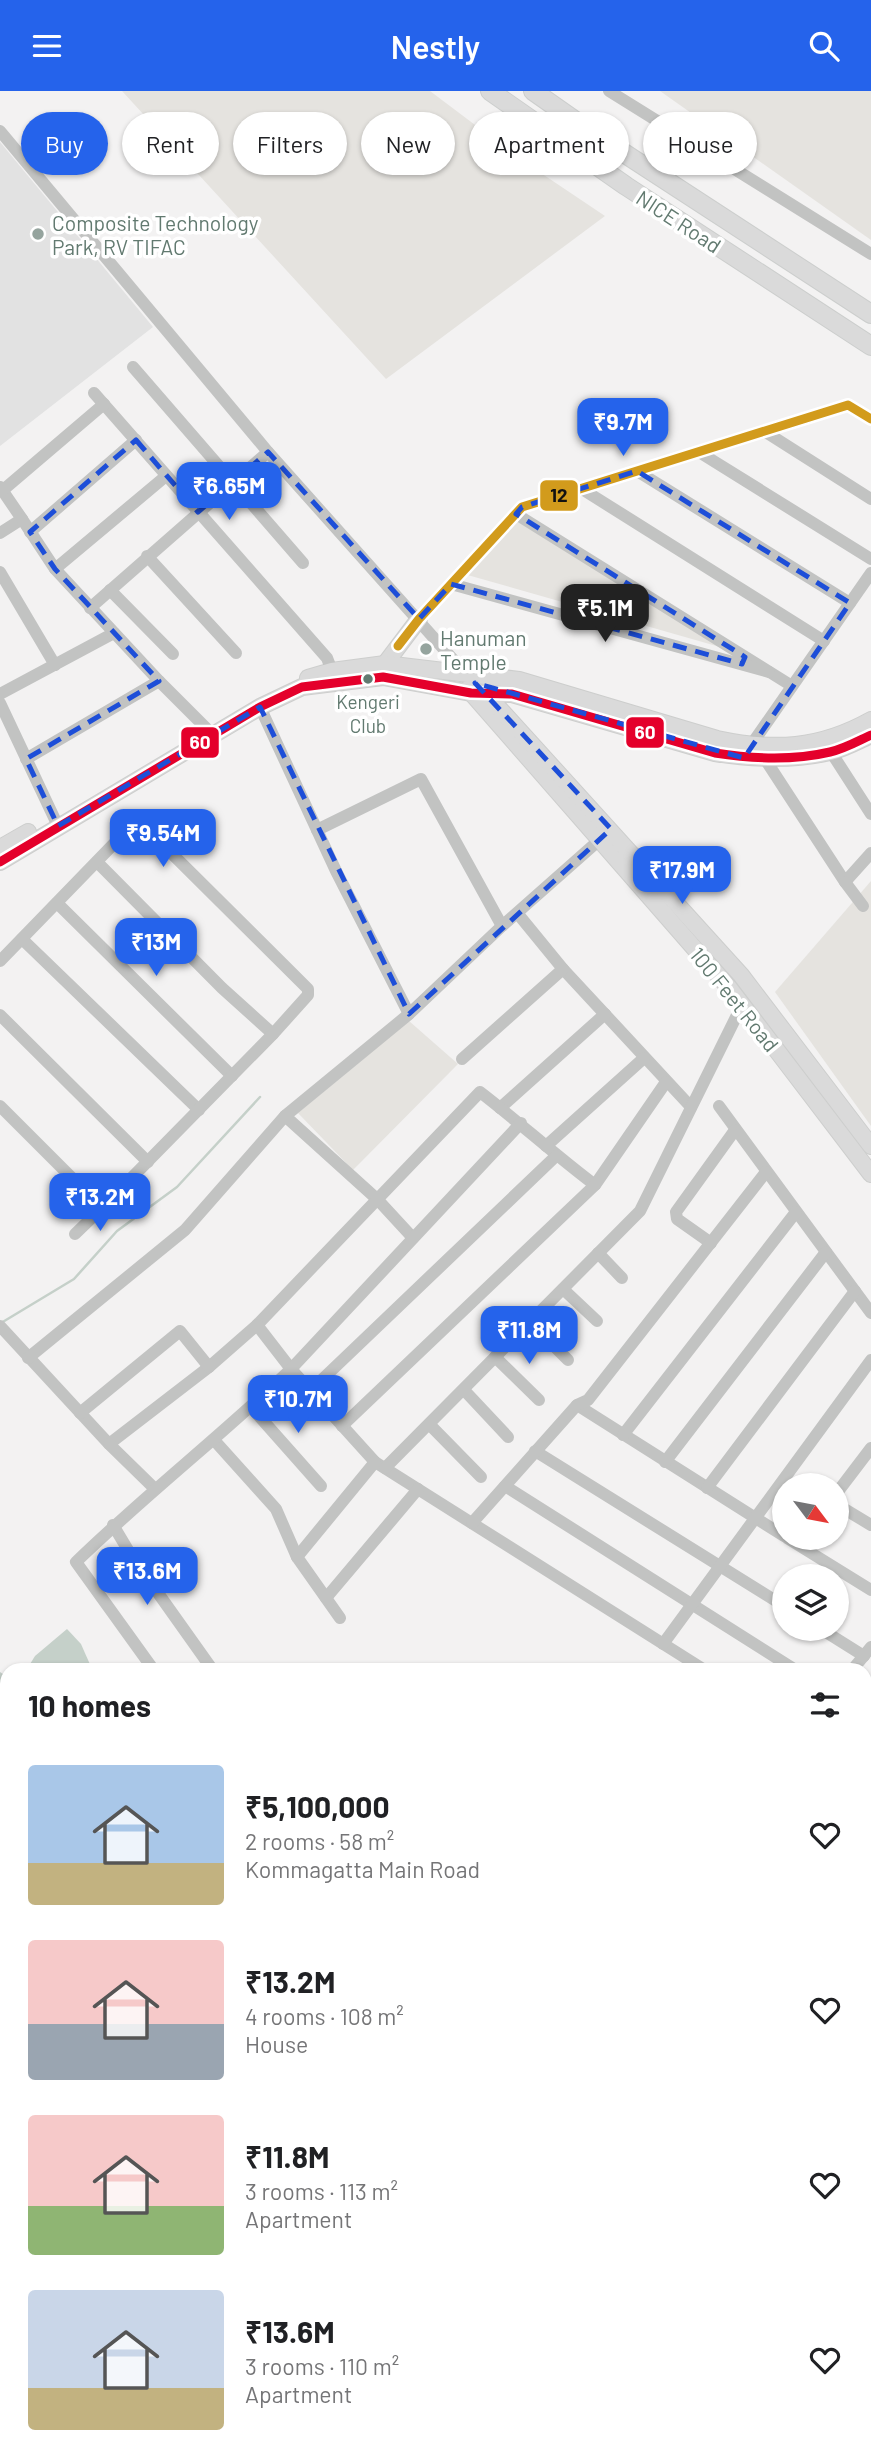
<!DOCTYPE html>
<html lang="en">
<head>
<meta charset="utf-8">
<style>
  body { margin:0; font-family:Barlow,sans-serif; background:#f2f2f2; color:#202124; height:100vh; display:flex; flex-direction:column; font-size:26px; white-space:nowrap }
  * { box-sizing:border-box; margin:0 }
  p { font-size:23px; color:#757577 }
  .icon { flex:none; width:38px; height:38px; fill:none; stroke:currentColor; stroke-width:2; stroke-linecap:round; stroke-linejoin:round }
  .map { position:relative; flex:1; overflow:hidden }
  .panel { position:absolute; left:0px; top:1572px; width:872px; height:800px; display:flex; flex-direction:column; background:#fff; border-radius:21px 21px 0 0; box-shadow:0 2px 5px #0004 }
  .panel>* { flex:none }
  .banner { position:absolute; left:21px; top:21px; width:830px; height:63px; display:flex; gap:14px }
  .needle { width:46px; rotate:122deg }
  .controls { position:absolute; left:772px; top:1382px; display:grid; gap:14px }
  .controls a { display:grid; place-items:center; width:77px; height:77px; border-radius:50%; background:#fff; box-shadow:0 2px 5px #0004; font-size:35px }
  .price { position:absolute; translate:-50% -60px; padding:0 16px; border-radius:14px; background:#2563eb; color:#fff; font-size:23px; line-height:46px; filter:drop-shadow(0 2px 4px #0008) }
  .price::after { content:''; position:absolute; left:50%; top:42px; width:21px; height:16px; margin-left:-10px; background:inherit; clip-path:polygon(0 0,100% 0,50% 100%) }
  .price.current { background:#222; color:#fff }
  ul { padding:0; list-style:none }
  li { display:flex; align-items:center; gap:21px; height:175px; padding:0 28px }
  li span { display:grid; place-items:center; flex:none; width:196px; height:140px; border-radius:7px; color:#555 }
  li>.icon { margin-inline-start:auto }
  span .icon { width:84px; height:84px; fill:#fffc; stroke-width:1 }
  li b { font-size:30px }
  h2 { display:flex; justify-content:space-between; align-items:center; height:84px; padding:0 28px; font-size:30px }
  .tag { padding:0 24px; border-radius:32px; background:#fff; box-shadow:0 2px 5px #0004; font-size:24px; line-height:63px }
  .tag.current { background:#2563eb; color:#fff }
  header { display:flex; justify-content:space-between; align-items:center; height:91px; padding:0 28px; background:#2563eb; color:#fff; font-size:32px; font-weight:600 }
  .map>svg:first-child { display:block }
  .built { fill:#e2e2e2 }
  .green { fill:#e5e3df }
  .water { fill:#c5d0c9 }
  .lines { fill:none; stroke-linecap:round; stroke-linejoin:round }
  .stream { stroke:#c5d0c9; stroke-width:2.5 }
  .major-casing { stroke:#cdcecd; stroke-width:18 }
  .highway-casing { stroke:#cccecd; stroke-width:20 }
  .minor { stroke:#c2c3c2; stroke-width:12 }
  .major { stroke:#dadada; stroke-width:16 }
  .highway { stroke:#dadada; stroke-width:18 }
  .bus-1-casing { stroke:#fff; stroke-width:14 }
  .bus-2-casing { stroke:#fff; stroke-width:14 }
  .bus-1 { stroke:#e4002b; stroke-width:9 }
  .bus-2 { stroke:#d29b1c; stroke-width:9 }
  .marked { fill:none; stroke:#1d4ed8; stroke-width:5; stroke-dasharray:14 9; stroke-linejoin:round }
  .poi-dot { fill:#95a49e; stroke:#fff; stroke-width:2.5 }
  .bus-dot { fill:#627a70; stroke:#fff; stroke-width:2.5 }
  .labels { text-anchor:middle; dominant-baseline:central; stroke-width:7; stroke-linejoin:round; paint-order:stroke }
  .bus-label { font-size:19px; fill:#627a70; stroke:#fff }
  .street-label { font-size:21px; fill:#627a70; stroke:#fff }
  .poi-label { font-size:21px; fill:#627a70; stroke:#fff; text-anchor:start }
  .line-badge { stroke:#fff; stroke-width:2.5 }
  .badge-label { font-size:19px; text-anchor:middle; font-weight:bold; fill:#fff }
  .pale-badge-label { font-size:19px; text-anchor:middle; font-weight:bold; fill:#111 }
</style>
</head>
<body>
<header><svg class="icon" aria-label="menu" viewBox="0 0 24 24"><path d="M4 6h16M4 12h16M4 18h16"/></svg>Nestly<svg class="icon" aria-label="search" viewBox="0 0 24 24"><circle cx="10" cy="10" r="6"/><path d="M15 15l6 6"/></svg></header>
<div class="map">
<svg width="871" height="2370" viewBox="0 0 871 2370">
  <rect width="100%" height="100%" fill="#f3f2f2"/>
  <!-- built -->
  <polygon class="built" points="0,51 153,236 0,355"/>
  <!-- green -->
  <g class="green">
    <polygon points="122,0 430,0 523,70 605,125 386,288"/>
    <polygon points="660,0 871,0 871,149"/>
    <polygon points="517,430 720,556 464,483"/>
    <polygon points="871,790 871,1035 775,901"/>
    <polygon points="409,930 458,973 353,1079 298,1022"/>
  </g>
  <!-- water -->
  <g class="water">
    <polygon points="67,1538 81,1553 92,1578 27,1578 35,1565"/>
    <polygon points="0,1581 7,1586 7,1980 0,1969"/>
    <polygon points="261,2364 357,2364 358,2370 266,2370"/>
  </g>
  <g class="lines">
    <!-- stream -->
    <polyline class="stream" points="1,1232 74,1188 117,1140 177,1096 260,1006"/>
    <!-- major casing -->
    <g class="major-casing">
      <g id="major">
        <polyline points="384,581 385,573 419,528"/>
        <path d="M 308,587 L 332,580 L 385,573 L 519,589 L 717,648 C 774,660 819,658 871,629"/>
        <polyline points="468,598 730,898 871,1083"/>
        <polyline points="497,615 741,884 871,1055"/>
        <polyline points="0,757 28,741"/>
        <path d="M 0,771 L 260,616 L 302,596 L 383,586 L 471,602 L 512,603 L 715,662 C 753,668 792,670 830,661 C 844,658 858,650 871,644"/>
      </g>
    </g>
    <!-- highway casing -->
    <g class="highway-casing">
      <g id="highway">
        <polyline points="490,0 626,95 871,255"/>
        <polyline points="533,0 587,38 871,223"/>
      </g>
    </g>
    <!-- minor -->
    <g class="minor">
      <polyline points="609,0 871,163"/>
      <polyline points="0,40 268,361 466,583"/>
      <polyline points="133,276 303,472"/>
      <polyline points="94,302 327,567 332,580"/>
      <polyline points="764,340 871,408"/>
      <polyline points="699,361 871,468"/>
      <polyline points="637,380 850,512"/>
      <polyline points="0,396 22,428 0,442"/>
      <polyline points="582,398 824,550"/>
      <polyline points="2,400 104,313"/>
      <polyline points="516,423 792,595"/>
      <polyline points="22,428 55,478 159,590 207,638"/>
      <polyline points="30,441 136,349"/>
      <polyline points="147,465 236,562"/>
      <polyline points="55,478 166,385"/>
      <polyline points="0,481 55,574"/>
      <polyline points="451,493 769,581"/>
      <polyline points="110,499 173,563"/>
      <polyline points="90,517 268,361"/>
      <polyline points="419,528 522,416 848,314 871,328"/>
      <polyline points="0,603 114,542"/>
      <polyline points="0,612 58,735"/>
      <polyline points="260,616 336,780 409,923"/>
      <polyline points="747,660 871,482"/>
      <polyline points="765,661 765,668 845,791 871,762"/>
      <polyline points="831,661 871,723"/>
      <polyline points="26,668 159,590"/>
      <polyline points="317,739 421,688 502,835"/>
      <polyline points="97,771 222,897 273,943"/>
      <polyline points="845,791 863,815"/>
      <polyline points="57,812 232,985"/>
      <polyline points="518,823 563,878 691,1016"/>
      <polyline points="22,848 199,1019"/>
      <polyline points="0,870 134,732 140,731 308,898 308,904 273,943 102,1117 0,1015"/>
      <polyline points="0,924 148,1071"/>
      <polyline points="462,968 563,878"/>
      <polyline points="719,1015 871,1222"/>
      <polyline points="500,1017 605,923"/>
      <polyline points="285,1025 378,1109 413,1147"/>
      <polyline points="546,1055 644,967"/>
      <polyline points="75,1143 102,1117"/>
      <polyline points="711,1152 677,1128 676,1121 735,1039"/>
      <polyline points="598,1162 622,1187"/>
      <polyline points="563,1198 597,1230"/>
      <polyline points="530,1231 568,1269"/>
      <path d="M 257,1234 L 480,1001 C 519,1031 555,1064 595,1094"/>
      <polyline points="0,1235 109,1353 209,1276 257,1234 291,1278 375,1371 703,1578"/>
      <polyline points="495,1266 539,1309"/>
      <polyline points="28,1267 185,1139 285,1025 409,923 502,835 605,744"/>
      <polyline points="464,1299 508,1346"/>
      <polyline points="310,1300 556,1065"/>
      <polyline points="577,1314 784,1445"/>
      <polyline points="251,1316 321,1395"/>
      <polyline points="80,1322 180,1240 209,1276"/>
      <polyline points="430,1334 481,1386"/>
      <polyline points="342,1335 595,1094 666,991"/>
      <polyline points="623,1344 796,1121"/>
      <polyline points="214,1349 276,1418 297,1466"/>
      <polyline points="109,1353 154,1397"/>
      <polyline points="535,1360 784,1515"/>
      <polyline points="665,1371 826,1161"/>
      <polyline points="385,1377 640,1120 742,914"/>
      <polyline points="505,1395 794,1578"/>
      <polyline points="707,1397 855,1200"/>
      <polyline points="836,1403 871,1357"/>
      <polyline points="836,1413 871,1434"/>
      <polyline points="472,1432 577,1314 588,1309 766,1081"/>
      <polyline points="113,1434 131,1464 212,1578"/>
      <polyline points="787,1447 871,1499"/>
      <polyline points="326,1507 418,1398"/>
      <polyline points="340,1527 297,1466 375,1371"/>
      <polyline points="821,1538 864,1565"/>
      <polyline points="663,1553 871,1269"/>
      <path d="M 153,1578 L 76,1471 C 145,1404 221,1345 291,1278 L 521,1032"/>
      <polyline points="853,1578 871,1556"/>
      <polyline points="864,1650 871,1641"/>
      <polyline points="864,1685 871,1690"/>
      <polyline points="864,1741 871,1732"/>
      <polyline points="864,1881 871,1873"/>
      <polyline points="864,1900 871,1892"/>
      <polyline points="864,1979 871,1984"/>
      <polyline points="0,2012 7,2021"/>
      <polyline points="0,2051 7,2061"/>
      <polyline points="0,2075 7,2071"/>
      <polyline points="864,2099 871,2091"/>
      <polyline points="0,2192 7,2201"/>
      <polyline points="864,2212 871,2204"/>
      <polyline points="864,2299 871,2291"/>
      <polyline points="0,2302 7,2296"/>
      <polyline points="0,2326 7,2336"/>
      <polyline points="135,2364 139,2370"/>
      <polyline points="414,2364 419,2370"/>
      <polyline points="715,2364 723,2370"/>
      <polyline points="858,2364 865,2370"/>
      <polyline points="25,2370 31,2364"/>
      <polyline points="580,2370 584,2364"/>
      <polyline points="643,2370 648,2364"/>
    </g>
    <!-- major -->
    <use href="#major" class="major"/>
    <!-- highway -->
    <use href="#highway" class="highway"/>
    <!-- bus-1 casing -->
    <g class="bus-1-casing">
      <path id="bus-1" d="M 0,771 L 260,616 L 302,596 L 383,586 L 471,602 L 512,603 L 715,662 C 753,668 792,670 830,661 C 844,658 858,650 871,644"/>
    </g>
    <!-- bus-2 casing -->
    <g class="bus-2-casing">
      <polyline id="bus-2" points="398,555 419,528 522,416 848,314 871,328"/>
    </g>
    <!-- bus-1 -->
    <use href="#bus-1" class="bus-1"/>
    <!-- bus-2 -->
    <use href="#bus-2" class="bus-2"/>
  </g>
  <!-- marked area -->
  <path class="marked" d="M 136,349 L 198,421 L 268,361 L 419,528 L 451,493 L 742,573 L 745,566 L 516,423 L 522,416 L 637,380 L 850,512 L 744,667 L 475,592 L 611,738 L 409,923 L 260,616 L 58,735 L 26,668 L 159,590 L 55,478 L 30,441 Z"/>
  <!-- markers -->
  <g class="poi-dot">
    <circle cx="38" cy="143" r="7"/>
    <circle cx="426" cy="558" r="7"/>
  </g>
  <circle class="bus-dot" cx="368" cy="588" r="6"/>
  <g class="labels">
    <!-- bus labels -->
    <g class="bus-label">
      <text x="368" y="610">Kengeri<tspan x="368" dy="24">Club</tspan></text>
    </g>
    <!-- street labels -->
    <g class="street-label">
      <text transform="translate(679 130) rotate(33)">NICE Road</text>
      <text transform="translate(735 908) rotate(51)">100 Feet Road</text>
    </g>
    <!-- poi labels -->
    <g class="poi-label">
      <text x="52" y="131">Composite Technology<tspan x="52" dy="24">Park, RV TIFAC</tspan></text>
      <text x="440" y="546">Hanuman<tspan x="440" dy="24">Temple</tspan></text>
    </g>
  </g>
  <g class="line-badge">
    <rect x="539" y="388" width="40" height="33" rx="7" fill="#d29b1c"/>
    <rect x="625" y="625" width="40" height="33" rx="7" fill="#e4002b"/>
    <rect x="180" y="635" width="40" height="33" rx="7" fill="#e4002b"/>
  </g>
  <g class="badge-label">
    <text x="645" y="648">60</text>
    <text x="200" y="658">60</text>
  </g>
  <g class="pale-badge-label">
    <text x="559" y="411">12</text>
  </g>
</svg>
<div class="controls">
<a><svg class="needle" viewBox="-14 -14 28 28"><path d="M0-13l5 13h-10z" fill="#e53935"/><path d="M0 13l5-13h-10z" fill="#757577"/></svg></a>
<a><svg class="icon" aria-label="layers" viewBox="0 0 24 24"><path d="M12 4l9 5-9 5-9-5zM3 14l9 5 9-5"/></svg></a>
</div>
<b class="price" style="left:623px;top:367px">₹9.7M</b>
<b class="price" style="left:229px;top:431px">₹6.65M</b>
<b class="price current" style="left:605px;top:553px">₹5.1M</b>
<b class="price" style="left:163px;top:778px">₹9.54M</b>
<b class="price" style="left:682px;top:815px">₹17.9M</b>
<b class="price" style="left:156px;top:887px">₹13M</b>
<b class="price" style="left:100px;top:1142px">₹13.2M</b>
<b class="price" style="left:529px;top:1275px">₹11.8M</b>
<b class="price" style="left:298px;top:1344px">₹10.7M</b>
<b class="price" style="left:147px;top:1516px">₹13.6M</b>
<div class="banner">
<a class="tag current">Buy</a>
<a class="tag">Rent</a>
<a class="tag">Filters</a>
<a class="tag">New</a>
<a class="tag">Apartment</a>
<a class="tag">House</a>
</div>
<section class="panel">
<h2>10 homes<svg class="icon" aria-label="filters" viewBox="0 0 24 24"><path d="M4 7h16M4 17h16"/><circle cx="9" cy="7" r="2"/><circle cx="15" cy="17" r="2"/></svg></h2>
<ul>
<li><span style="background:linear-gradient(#a9c7e8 70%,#c2b280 0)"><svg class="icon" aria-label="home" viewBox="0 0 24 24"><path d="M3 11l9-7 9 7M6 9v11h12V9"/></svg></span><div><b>₹5,100,000</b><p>2 rooms · 58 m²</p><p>Kommagatta Main Road</p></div><svg class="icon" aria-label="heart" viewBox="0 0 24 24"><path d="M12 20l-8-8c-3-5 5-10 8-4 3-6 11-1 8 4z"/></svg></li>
<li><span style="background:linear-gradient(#f6c9c9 60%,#9aa5b1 0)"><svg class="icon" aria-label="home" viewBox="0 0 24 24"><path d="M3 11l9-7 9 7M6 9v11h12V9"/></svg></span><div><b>₹13.2M</b><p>4 rooms · 108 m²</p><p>House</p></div><svg class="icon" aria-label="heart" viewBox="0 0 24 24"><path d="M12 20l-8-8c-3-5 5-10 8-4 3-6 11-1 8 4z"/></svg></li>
<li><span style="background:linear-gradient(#f6c9c9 65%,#8fb573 0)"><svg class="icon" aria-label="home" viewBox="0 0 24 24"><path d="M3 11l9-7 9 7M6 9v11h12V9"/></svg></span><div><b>₹11.8M</b><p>3 rooms · 113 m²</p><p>Apartment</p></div><svg class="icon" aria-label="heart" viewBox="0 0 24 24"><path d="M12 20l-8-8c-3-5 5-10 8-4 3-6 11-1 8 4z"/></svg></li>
<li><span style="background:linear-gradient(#c9d6e8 70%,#c2b280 0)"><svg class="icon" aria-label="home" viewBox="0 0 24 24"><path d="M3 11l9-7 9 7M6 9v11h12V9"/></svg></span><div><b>₹13.6M</b><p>3 rooms · 110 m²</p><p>Apartment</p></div><svg class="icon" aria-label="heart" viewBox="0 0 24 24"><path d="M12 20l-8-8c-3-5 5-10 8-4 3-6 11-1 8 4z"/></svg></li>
</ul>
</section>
</div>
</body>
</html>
